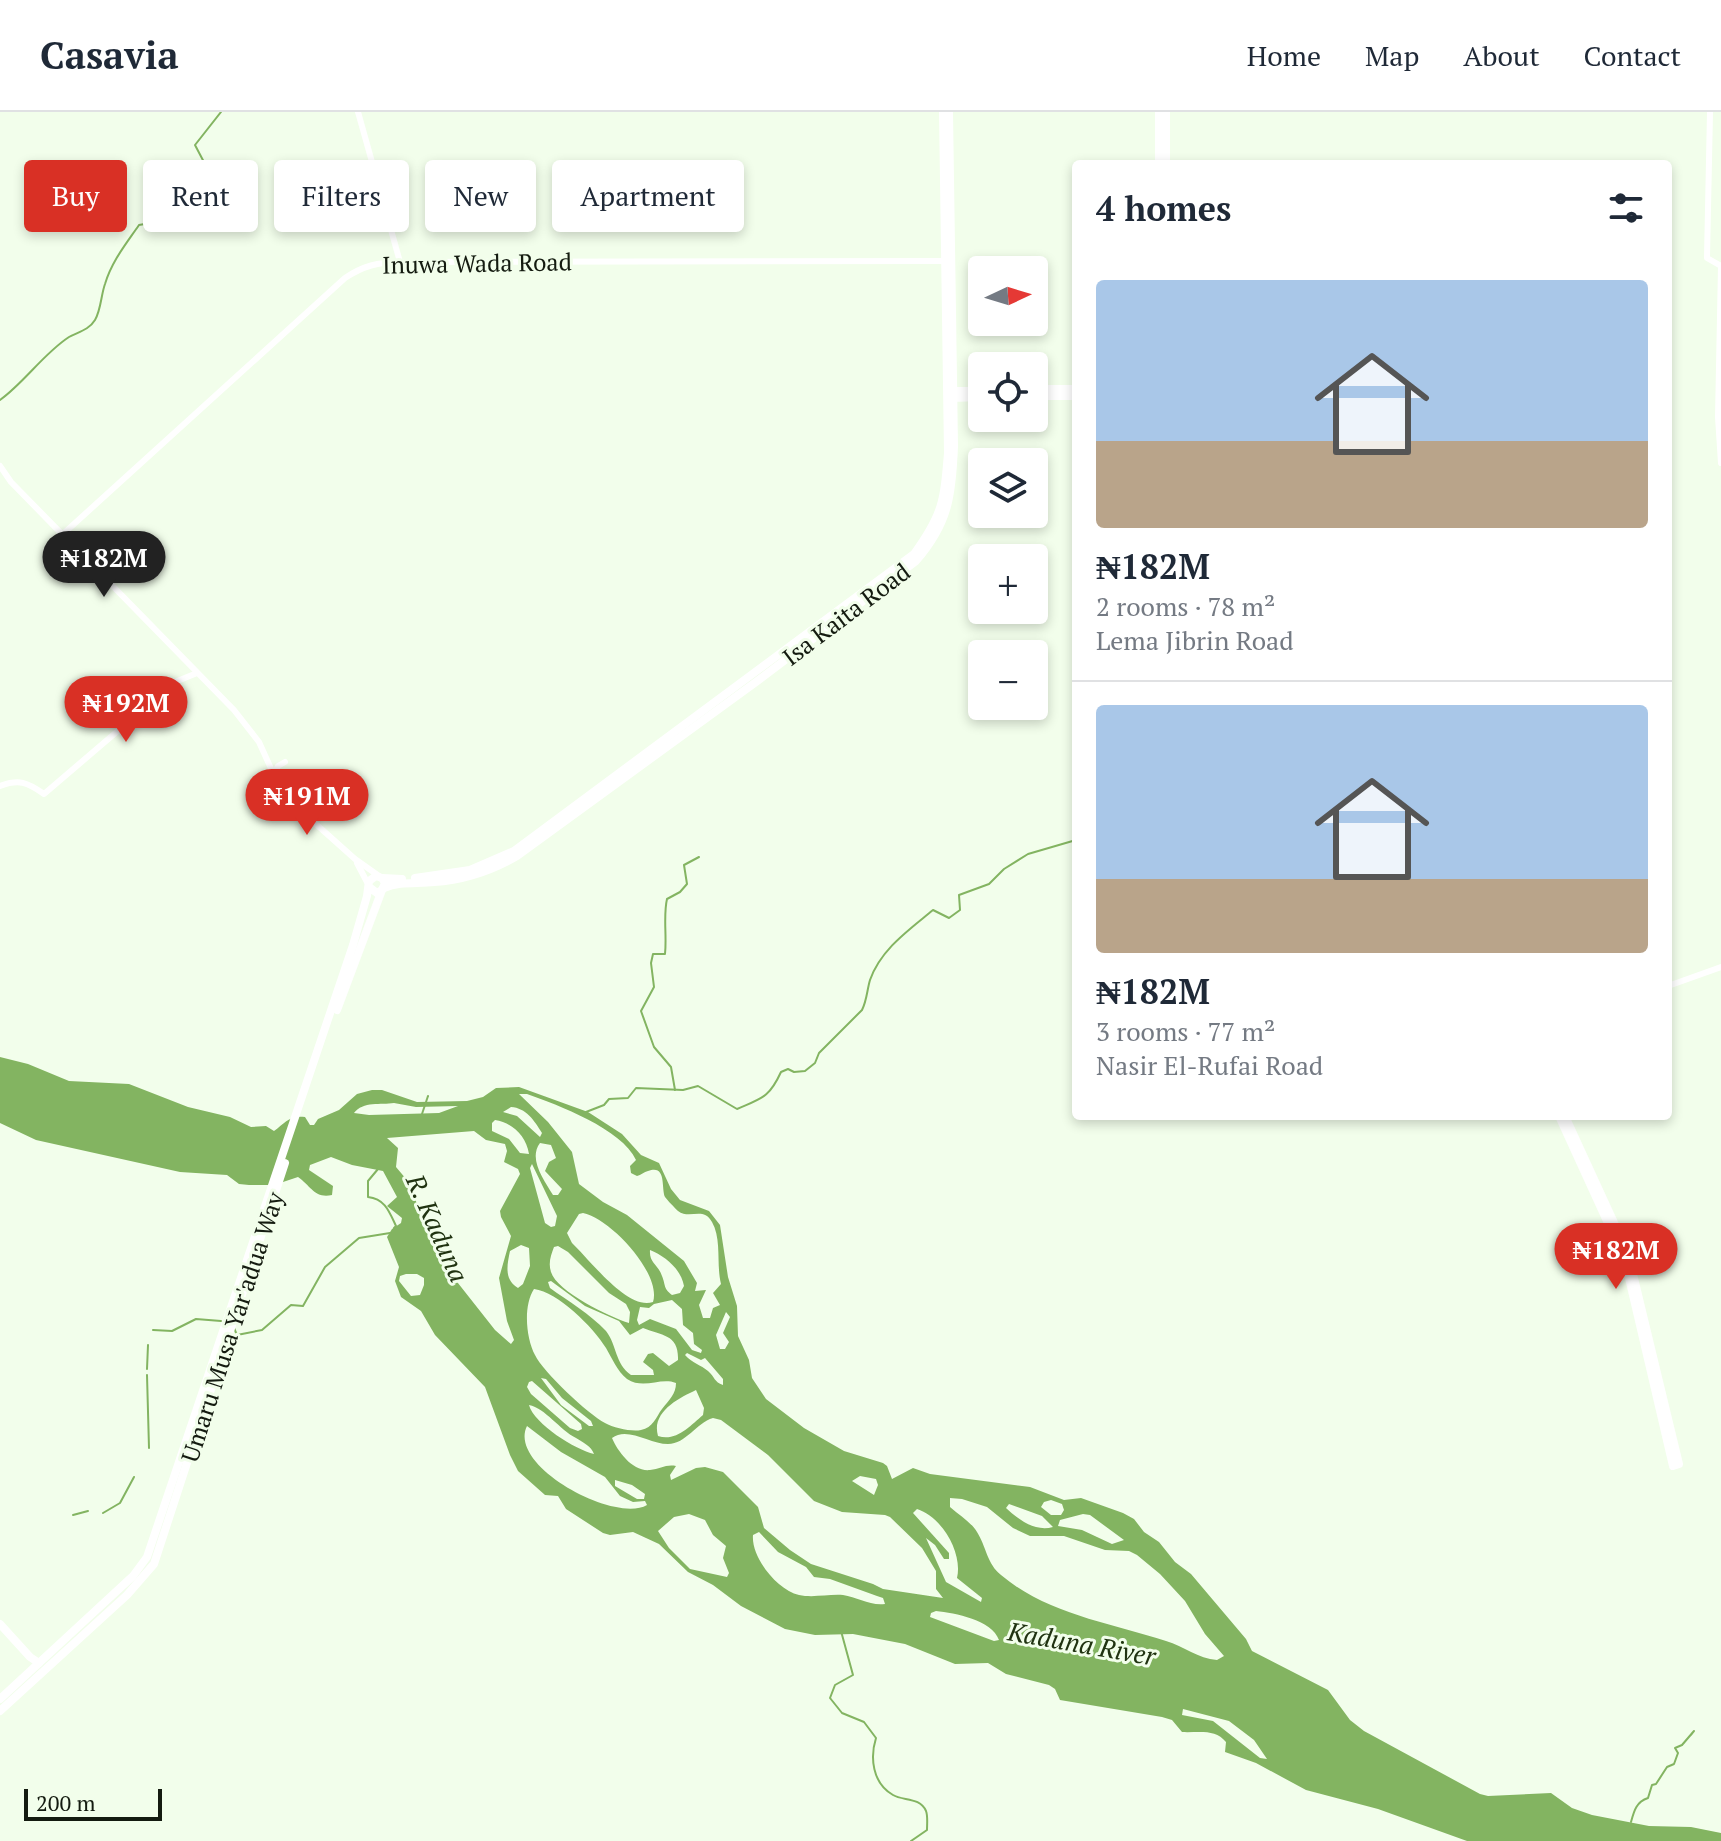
<!DOCTYPE html>
<html lang="en">
<head>
<meta charset="utf-8">
<style>
  body { margin:0; font-family:"PT Serif",serif; background:#f6f6f7; color:#1f2937; height:100vh; display:flex; flex-direction:column; font-size:30px; white-space:nowrap }
  * { box-sizing:border-box; margin:0 }
  p { font-size:26px; color:#747a83 }
  .icon { flex:none; width:44px; height:44px; fill:none; stroke:currentColor; stroke-width:2; stroke-linecap:round; stroke-linejoin:round }
  .map { position:relative; flex:1; overflow:hidden }
  .side { position:absolute; left:1072px; top:48px; width:600px; height:960px; display:flex; flex-direction:column; background:#fff; border-radius:8px; box-shadow:0 4px 12px #0003 }
  .side>* { flex:none }
  .guide { position:absolute; left:24px; top:48px; width:760px; height:72px; display:flex; gap:16px }
  .needle { width:52px; rotate:86deg }
  .controls { position:absolute; left:968px; top:144px; display:grid; gap:16px }
  .controls a { display:grid; place-items:center; width:80px; height:80px; border-radius:8px; background:#fff; box-shadow:0 4px 12px #0003; font-size:40px }
  .scale { position:absolute; left:24px; bottom:20px; width:138px; box-sizing:border-box; padding-left:8px; border:4px solid #141b10; border-top:0; font-size:22px; line-height:28px; white-space:nowrap; color:#141b10; -webkit-text-stroke:6px #f2feeb; paint-order:stroke }
  .price { position:absolute; translate:-50% -68px; padding:0 18px; border-radius:28px; background:#d93025; color:#fff; font-size:26px; line-height:52px; filter:drop-shadow(0 2px 4px #0008) }
  .price::after { content:''; position:absolute; left:50%; top:48px; width:24px; height:18px; margin-left:-12px; background:inherit; clip-path:polygon(0 0,100% 0,50% 100%) }
  .price.on { background:#222; color:#fff }
  ul { padding:0; list-style:none }
  li { display:grid; align-content:center; gap:16px; height:424px; padding:0 24px }
  li+li { border-top:2px solid #e0e1e3 }
  li span { display:grid; place-items:center; height:248px; border-radius:8px; color:#555 }
  li>.icon { margin-inline-start:auto }
  span .icon { width:144px; height:144px; fill:#fffc; stroke-width:1 }
  li b { font-size:34px }
  h2 { display:flex; justify-content:space-between; align-items:center; height:96px; padding:0 24px; font-size:34px }
  .tag { padding:0 28px; border-radius:8px; background:#fff; box-shadow:0 4px 12px #0003; font-size:28px; line-height:72px }
  .tag.on { background:#d93025; color:#fff }
  header { display:flex; align-items:center; gap:48px; box-sizing:border-box; height:112px; padding:0 40px; background:#fff; border-bottom:2px solid #e0e1e3 }
  header strong { font-size:38px }
  nav { display:flex; gap:44px; margin-inline-start:auto; font-size:28px }
  .map>svg:first-child { display:block }
  .water { fill:#83b461; fill-rule:evenodd }
  .lines { fill:none; stroke-linecap:round; stroke-linejoin:round }
  .stream { stroke:#83b461; stroke-width:2 }
  .minor { stroke:#fff; stroke-width:6 }
  .major { stroke:#fff; stroke-width:8 }
  .labels { text-anchor:middle; dominant-baseline:central; stroke-width:6; stroke-linejoin:round; paint-order:stroke }
  .street-label { font-size:24px; fill:#141b10; stroke:#f2feeb }
  .water-label { font-size:26px; font-style:italic; fill:#203311; stroke:#f2feeb }
</style>
</head>
<body>
<header>
<strong>Casavia</strong>
<nav><a>Home</a><a>Map</a><a>About</a><a>Contact</a></nav>
</header>
<div class="map">
<svg width="1721" height="1729" viewBox="0 0 1721 1729">
  <rect width="100%" height="100%" fill="#f2feeb"/>
  <!-- water -->
  <path class="water" d="M 0,945 L 28,952 L 69,969 L 129,972 L 188,995 L 230,1005 L 251,1015 L 266,1014 L 274,1019 C 285,1011 289,1003 305,1005 L 310,1013 L 314,1013 L 318,1007 L 339,998 L 357,982 L 372,978 L 382,978 L 417,990 L 467,989 L 483,985 L 496,976 L 519,975 L 588,1000 L 622,1022 L 641,1043 L 659,1051 L 671,1077 L 680,1088 L 709,1099 L 720,1113 L 728,1165 L 737,1194 L 738,1224 L 749,1248 L 752,1266 L 766,1287 L 804,1316 L 844,1339 L 883,1351 L 887,1354 L 892,1367 L 913,1356 L 930,1362 L 1030,1375 L 1064,1388 L 1081,1386 L 1123,1401 L 1134,1407 L 1144,1420 L 1159,1430 L 1175,1450 L 1191,1462 L 1246,1527 L 1252,1539 L 1328,1578 L 1350,1608 L 1364,1619 L 1480,1682 L 1488,1684 L 1551,1681 L 1572,1696 L 1592,1703 L 1649,1714 L 1691,1715 L 1721,1721 L 1721,1729 L 1467,1729 L 1378,1697 L 1306,1678 L 1256,1651 L 1225,1640 L 1226,1630 C 1215,1616 1198,1621 1182,1620 L 1172,1608 L 1162,1605 L 1060,1588 L 1055,1577 L 1049,1573 L 1006,1562 L 988,1551 L 955,1552 L 905,1532 L 853,1522 L 815,1523 L 785,1517 L 741,1494 L 713,1473 L 688,1460 L 659,1432 L 633,1420 L 610,1423 L 603,1421 L 566,1397 L 558,1384 L 545,1383 L 518,1359 L 510,1343 L 485,1275 L 435,1223 L 421,1199 L 401,1185 L 395,1169 L 399,1155 L 387,1125 L 392,1117 L 401,1111 L 402,1106 L 387,1094 L 397,1085 L 383,1059 L 352,1053 L 331,1045 L 310,1053 L 309,1058 L 333,1074 L 332,1083 C 315,1087 311,1074 298,1065 L 274,1073 L 249,1073 L 239,1072 L 227,1063 L 180,1060 L 36,1028 L 0,1011 ZM 519,982 L 527,982 C 558,993 622,1017 636,1048 L 630,1054 L 631,1061 L 637,1064 C 641,1063 644,1060 648,1059 C 667,1052 661,1076 665,1085 C 668,1089 674,1095 678,1099 C 690,1108 703,1094 712,1110 C 722,1128 716,1152 721,1172 L 713,1181 L 720,1193 L 713,1196 L 710,1206 L 703,1206 L 699,1193 L 706,1178 L 695,1179 L 697,1171 L 684,1149 L 627,1103 L 603,1090 L 579,1072 L 572,1040 L 548,1010 ZM 394,991 L 416,995 L 458,994 L 439,1001 L 369,1003 L 354,1001 C 363,989 381,993 394,991 ZM 511,995 C 526,996 534,1008 542,1021 L 540,1025 L 517,1004 L 503,1000 ZM 495,1008 C 513,1011 526,1024 529,1042 L 520,1041 L 509,1027 L 492,1019 L 492,1011 ZM 474,1019 L 486,1028 L 505,1032 L 507,1039 L 504,1050 L 518,1057 L 520,1062 L 500,1099 L 501,1105 L 511,1124 L 499,1166 L 507,1209 L 514,1228 L 511,1232 L 495,1218 L 454,1166 L 421,1108 L 412,1074 L 396,1055 L 398,1036 L 387,1026 ZM 540,1031 L 551,1033 L 556,1046 L 549,1050 L 545,1059 L 562,1077 L 558,1083 L 553,1083 C 544,1068 528,1047 540,1031 ZM 532,1052 L 557,1104 L 555,1114 L 551,1115 L 545,1111 L 530,1056 ZM 583,1101 C 610,1106 662,1162 653,1190 C 628,1199 590,1148 572,1131 L 567,1121 L 579,1102 ZM 521,1133 L 529,1136 L 530,1154 L 523,1172 L 518,1176 C 504,1168 507,1153 510,1139 ZM 558,1134 L 568,1140 L 609,1181 L 626,1192 L 630,1200 L 629,1211 C 610,1205 557,1180 551,1160 C 548,1151 551,1143 554,1135 ZM 650,1138 C 665,1144 681,1157 684,1174 L 680,1181 L 672,1183 C 663,1176 666,1174 662,1164 C 658,1152 649,1151 650,1138 ZM 406,1162 L 417,1162 L 424,1166 L 424,1173 L 420,1183 L 411,1184 L 399,1169 L 400,1164 ZM 551,1169 L 585,1194 L 619,1209 L 630,1223 L 643,1216 C 662,1224 679,1222 678,1248 L 669,1254 L 653,1241 L 648,1242 L 643,1250 L 653,1258 L 654,1263 L 631,1263 C 615,1252 617,1233 606,1219 C 590,1202 568,1189 550,1176 L 548,1170 ZM 534,1177 C 558,1180 593,1215 606,1236 C 612,1246 617,1259 627,1267 C 644,1278 660,1265 676,1271 C 676,1282 669,1288 662,1297 C 656,1305 653,1316 641,1318 C 632,1320 614,1316 605,1311 C 588,1302 543,1260 535,1243 C 526,1226 523,1194 534,1177 ZM 672,1188 L 682,1197 L 683,1213 L 693,1221 L 694,1232 L 702,1238 L 701,1241 L 692,1238 L 676,1217 L 650,1207 L 639,1213 L 637,1208 L 640,1195 L 649,1196 L 654,1192 ZM 726,1200 L 730,1205 L 723,1221 L 729,1230 L 725,1237 L 720,1237 L 716,1223 ZM 687,1241 L 701,1248 L 705,1246 L 723,1267 L 723,1273 C 714,1270 715,1265 708,1259 C 701,1253 692,1251 685,1243 ZM 541,1266 L 546,1267 L 562,1286 L 591,1309 L 593,1314 L 589,1314 L 561,1293 ZM 532,1269 L 581,1312 L 582,1317 L 578,1319 L 570,1316 L 531,1282 L 527,1275 L 529,1270 ZM 696,1278 L 704,1296 L 703,1303 C 690,1314 676,1330 658,1324 C 651,1300 679,1286 696,1278 ZM 529,1293 C 545,1296 560,1318 576,1326 C 584,1331 591,1334 594,1342 C 576,1338 534,1312 529,1293 ZM 713,1306 L 721,1308 L 768,1343 L 814,1389 L 842,1400 L 885,1403 L 890,1405 L 922,1436 L 936,1459 L 936,1477 L 943,1486 L 883,1477 L 873,1472 L 811,1452 L 790,1438 L 764,1416 L 758,1395 L 723,1360 L 705,1355 L 696,1356 L 671,1368 L 670,1363 L 676,1354 C 666,1352 660,1357 650,1358 C 633,1360 618,1340 612,1326 C 627,1314 650,1332 668,1332 C 686,1332 696,1311 713,1306 ZM 527,1314 L 561,1340 L 605,1365 L 620,1384 L 633,1390 L 645,1389 L 647,1393 C 615,1412 507,1354 527,1314 ZM 860,1364 L 876,1367 L 878,1373 L 874,1383 L 852,1369 ZM 615,1368 L 632,1373 L 645,1382 L 644,1387 L 637,1387 L 615,1374 ZM 950,1386 L 962,1387 L 987,1395 L 1013,1416 L 1030,1424 L 1064,1424 L 1105,1438 L 1129,1439 L 1137,1443 L 1160,1462 L 1185,1489 L 1205,1522 L 1224,1544 L 1217,1548 C 1198,1547 1184,1534 1166,1529 C 1110,1511 1047,1502 1001,1463 C 987,1452 986,1434 977,1420 C 971,1410 960,1404 950,1395 ZM 1051,1388 L 1062,1392 L 1064,1398 L 1061,1403 L 1051,1403 L 1041,1395 L 1044,1390 ZM 1009,1392 L 1042,1404 L 1053,1415 C 1035,1420 1019,1408 1006,1396 ZM 917,1397 C 942,1405 963,1441 957,1466 L 982,1486 L 981,1490 L 946,1470 L 926,1426 L 935,1433 L 944,1447 L 949,1447 L 949,1441 L 913,1401 ZM 689,1402 L 705,1408 L 713,1423 L 726,1434 L 723,1446 L 729,1461 L 727,1465 L 690,1457 L 669,1436 L 658,1419 L 674,1405 ZM 1083,1402 L 1090,1403 L 1124,1428 L 1112,1432 L 1082,1418 L 1058,1414 L 1060,1408 ZM 759,1420 L 778,1440 L 806,1455 L 814,1465 L 830,1467 L 877,1484 L 883,1486 L 885,1492 C 870,1494 857,1485 843,1483 C 828,1482 813,1486 799,1483 C 777,1478 751,1445 753,1423 ZM 936,1499 C 955,1501 992,1508 999,1528 L 994,1529 L 930,1505 L 931,1501 ZM 1183,1597 L 1229,1609 L 1254,1628 L 1267,1647 L 1260,1646 L 1213,1609 L 1182,1603 Z"/>
  <g class="lines">
    <!-- stream -->
    <g class="stream">
      <path d="M 0,288 C 25,270 43,242 69,225 C 78,220 89,218 95,208 C 101,198 101,183 105,172 C 112,149 126,132 139,113 C 184,103 192,124 217,75 L 195,33 L 221,0"/>
      <path d="M 675,978 L 671,955 L 654,935 L 641,899 L 654,875 L 651,851 L 653,842 L 665,842 C 667,824 663,804 667,787 L 680,780 L 687,772 L 684,753 L 699,745"/>
      <path d="M 586,1000 L 604,993 L 609,987 L 628,986 L 636,976 L 683,978 L 698,974 L 737,997 C 762,986 769,986 781,960 L 788,957 L 794,960 L 805,959 L 815,951 L 819,941 L 862,898 C 867,888 867,878 870,868 C 881,837 909,818 933,798 L 949,806 L 960,798 L 959,783 L 989,772 L 1004,757 L 1028,742 L 1076,728"/>
      <polyline points="422,1002 428,984"/>
      <path d="M 378,1057 L 368,1069 L 368,1085 C 385,1087 389,1099 396,1114 L 394,1116"/>
      <polyline points="234,1216 237,1223 262,1218 291,1193 303,1194 325,1155 359,1126 390,1121"/>
      <polyline points="153,1218 172,1219 196,1207 221,1209"/>
      <polyline points="147,1257 148,1233"/>
      <polyline points="147,1263 149,1336"/>
      <polyline points="103,1401 120,1391 134,1365"/>
      <polyline points="73,1403 88,1399"/>
      <path d="M 841,1519 L 853,1563 L 835,1573 L 830,1586 L 842,1601 L 864,1610 L 876,1626 C 870,1645 872,1671 893,1683 C 903,1689 920,1685 926,1699 C 928,1704 927,1712 927,1718 L 911,1729"/>
      <path d="M 1631,1710 C 1634,1699 1636,1690 1648,1686 L 1652,1673 L 1656,1672 L 1667,1655 L 1674,1652 L 1678,1641 L 1675,1636 L 1682,1633 L 1694,1619 L 1691,1623"/>
    </g>
    <!-- minor -->
    <g class="minor">
      <polyline points="358,0 400,150"/>
      <polyline points="1710,0 1707,146 1721,154 1718,305 1721,351"/>
      <polyline points="0,354 11,370 234,598 259,630 278,672 289,688 355,747 379,764"/>
      <path d="M 63,422 L 345,166 C 363,154 378,150 400,150 L 944,149"/>
      <polyline points="274,663 278,654 285,650"/>
      <path d="M 0,674 C 19,667 27,670 44,682 L 175,570 L 197,561"/>
      <polyline points="357,751 368,772"/>
      <polyline points="1668,874 1721,855"/>
    </g>
    <!-- major -->
    <g class="major">
      <polyline points="1159,0 1159,52"/>
      <polyline points="1166,0 1166,52"/>
      <polyline points="1034,277 1076,277"/>
      <polyline points="951,279 982,279"/>
      <polyline points="1034,284 1076,284"/>
      <polyline points="951,286 982,285"/>
      <polyline points="382,766 402,767"/>
      <path d="M 415,766 L 470,758 L 514,739 L 914,442 C 943,402 944,389 948,341 L 943,0"/>
      <path d="M 384,776 C 400,769 417,772 434,770 C 464,768 491,759 517,744 L 756,570 L 916,449 C 949,411 952,383 954,334 L 949,0"/>
      <polyline points="337,898 382,778"/>
      <polyline points="1559,1004 1607,1109 1629,1166 1673,1354 1679,1352 1633,1162 1616,1115 1565,1004"/>
      <polyline points="0,1512 30,1545 39,1551"/>
      <polyline points="0,1587 133,1464 147,1445 353,833 367,784 369,769 376,764 382,766 385,771 382,778 377,781 369,775"/>
      <polyline points="0,1599 127,1483 154,1452 285,1051"/>
    </g>
  </g>
  <g class="labels">
    <!-- street labels -->
    <g class="street-label">
      <text transform="translate(477 151) rotate(-1)">Inuwa Wada Road</text>
      <text transform="translate(846 502) rotate(-37)">Isa Kaita Road</text>
      <text transform="translate(232 1215) rotate(-72)">Umaru Musa Yar'adua Way</text>
    </g>
    <!-- water labels -->
    <g class="water-label">
      <text transform="translate(438 1116) rotate(66)">R. Kaduna</text>
      <text transform="translate(1082 1531) rotate(10)">Kaduna River</text>
    </g>
  </g>
</svg>
<div class="controls">
<a><svg class="needle" viewBox="-14 -14 28 28"><path d="M0-13l5 13h-10z" fill="#e53935"/><path d="M0 13l5-13h-10z" fill="#747a83"/></svg></a>
<a><svg class="icon" aria-label="locate" viewBox="0 0 24 24"><circle cx="12" cy="12" r="6"/><path d="M12 2v4M12 18v4M2 12h4M18 12h4"/></svg></a>
<a><svg class="icon" aria-label="layers" viewBox="0 0 24 24"><path d="M12 4l9 5-9 5-9-5zM3 14l9 5 9-5"/></svg></a>
<a>+</a>
<a>−</a>
</div>
<div class="scale">200 m</div>
<b class="price on" style="left:104px;top:487px">₦182M</b>
<b class="price" style="left:126px;top:632px">₦192M</b>
<b class="price" style="left:307px;top:725px">₦191M</b>
<b class="price" style="left:1616px;top:1179px">₦182M</b>
<div class="guide">
<a class="tag on">Buy</a>
<a class="tag">Rent</a>
<a class="tag">Filters</a>
<a class="tag">New</a>
<a class="tag">Apartment</a>
</div>
<section class="side">
<h2>4 homes<svg class="icon" aria-label="filters" viewBox="0 0 24 24"><path d="M4 7h16M4 17h16"/><circle cx="9" cy="7" r="2"/><circle cx="15" cy="17" r="2"/></svg></h2>
<ul>
<li><span style="background:linear-gradient(#a9c7e8 65%,#b9a48a 0)"><svg class="icon" aria-label="home" viewBox="0 0 24 24"><path d="M3 11l9-7 9 7M6 9v11h12V9"/></svg></span><div><b>₦182M</b><p>2 rooms · 78 m²</p><p>Lema Jibrin Road</p></div></li>
<li><span style="background:linear-gradient(#a9c7e8 70%,#b9a48a 0)"><svg class="icon" aria-label="home" viewBox="0 0 24 24"><path d="M3 11l9-7 9 7M6 9v11h12V9"/></svg></span><div><b>₦182M</b><p>3 rooms · 77 m²</p><p>Nasir El-Rufai Road</p></div></li>
</ul>
</section>
</div>
</body>
</html>
